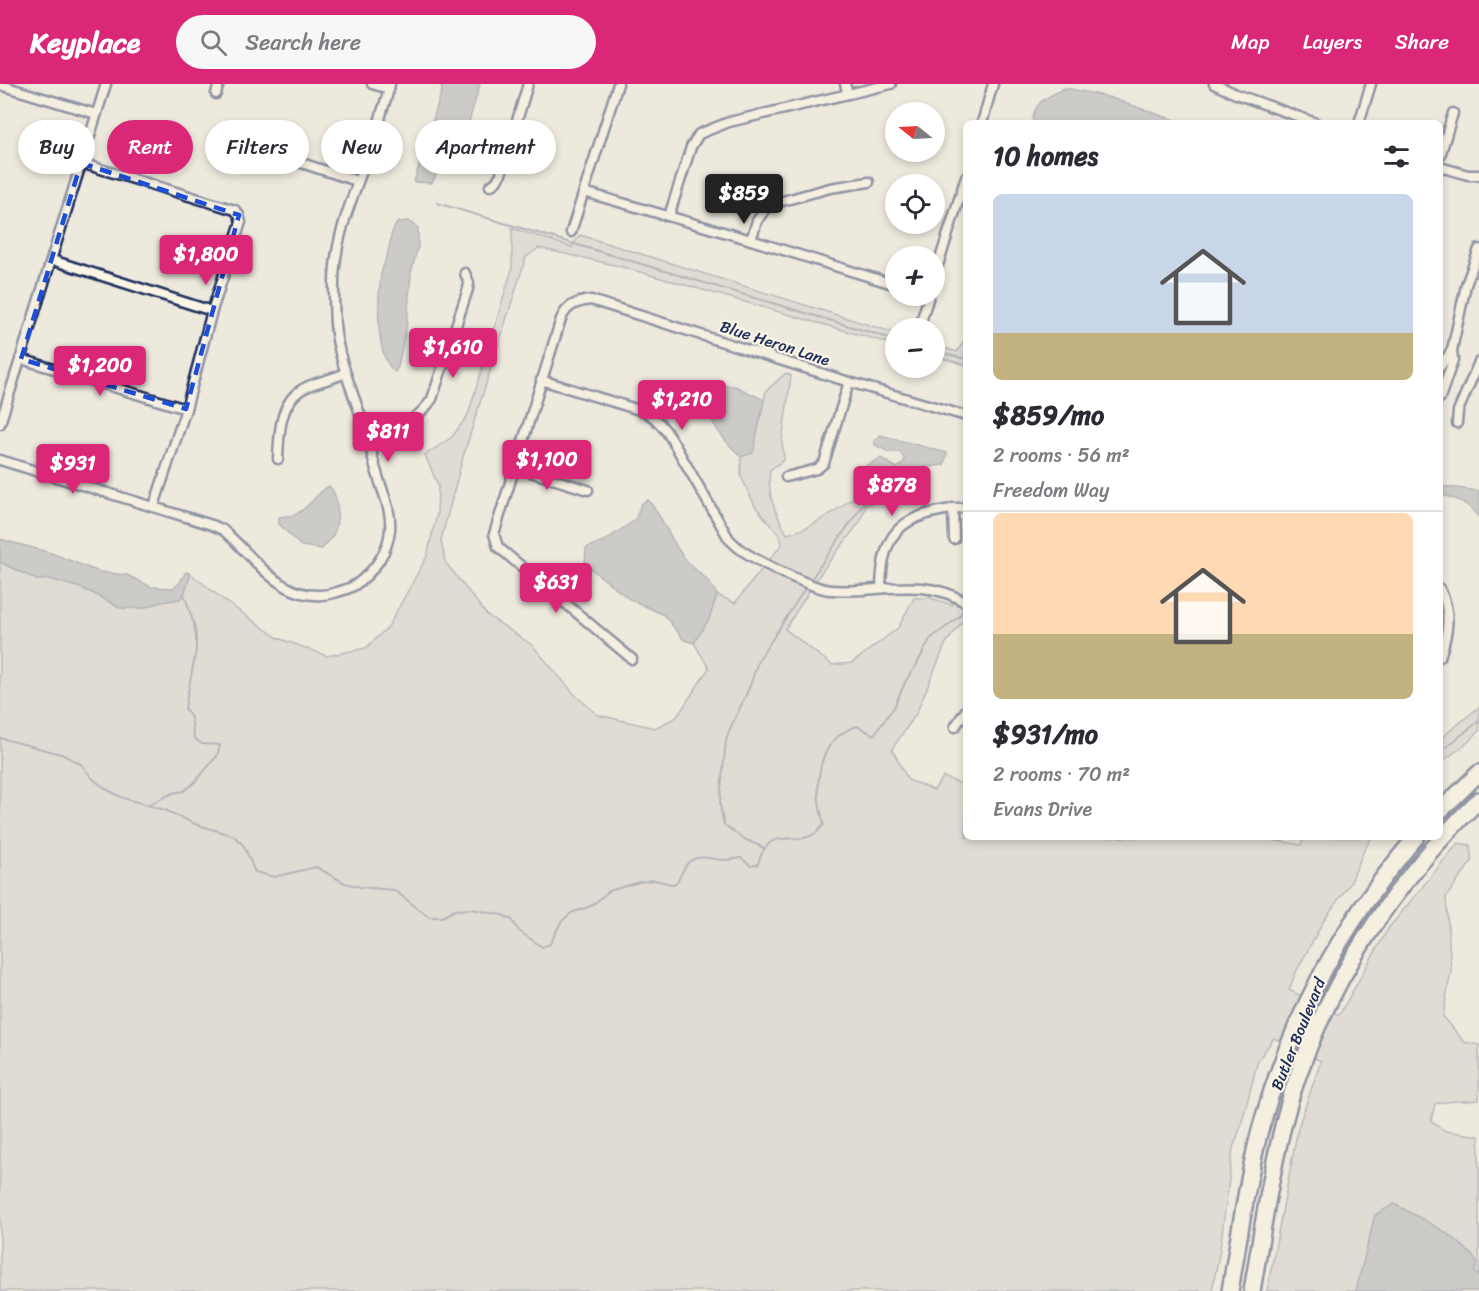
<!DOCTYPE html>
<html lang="en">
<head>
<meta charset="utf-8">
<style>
  body { margin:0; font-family:Sriracha,sans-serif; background:#f7f7f7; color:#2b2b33; height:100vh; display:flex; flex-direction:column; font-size:22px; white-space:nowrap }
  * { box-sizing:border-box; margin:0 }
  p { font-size:20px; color:#7c7c81 }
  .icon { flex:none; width:33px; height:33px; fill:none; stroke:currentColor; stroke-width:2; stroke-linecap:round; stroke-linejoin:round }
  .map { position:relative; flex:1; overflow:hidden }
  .drawer { position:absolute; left:963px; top:36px; width:480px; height:720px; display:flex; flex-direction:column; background:#fff; border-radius:9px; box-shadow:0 3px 9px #0003 }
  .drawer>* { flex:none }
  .hud { position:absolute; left:18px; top:36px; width:570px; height:54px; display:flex; gap:12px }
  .needle { width:39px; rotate:288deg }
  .fabs { position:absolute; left:885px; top:18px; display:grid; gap:12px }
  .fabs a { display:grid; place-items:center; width:60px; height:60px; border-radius:50%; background:#fff; box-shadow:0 3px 9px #0003; font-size:30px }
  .price { position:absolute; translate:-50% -51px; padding:0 14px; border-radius:6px; background:#db2777; color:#fff; font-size:20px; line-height:39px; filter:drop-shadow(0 2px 3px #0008) }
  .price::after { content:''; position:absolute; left:50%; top:36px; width:18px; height:14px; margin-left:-9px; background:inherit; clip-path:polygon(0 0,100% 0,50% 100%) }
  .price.on { background:#222; color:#fff }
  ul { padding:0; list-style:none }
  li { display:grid; align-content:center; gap:12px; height:318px; padding:0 30px }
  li+li { border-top:2px solid #e1e1e2 }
  li span { display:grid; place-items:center; height:186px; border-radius:9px; color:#555 }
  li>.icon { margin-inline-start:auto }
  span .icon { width:108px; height:108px; fill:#fffc; stroke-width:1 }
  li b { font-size:26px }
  h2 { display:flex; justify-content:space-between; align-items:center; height:72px; padding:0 30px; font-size:26px }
  .tag { padding:0 21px; border-radius:27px; background:#fff; box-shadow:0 3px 9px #0003; font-size:21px; line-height:54px }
  .tag.on { background:#db2777; color:#fff }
  header { display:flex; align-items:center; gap:36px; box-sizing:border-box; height:84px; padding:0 30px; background:#db2777; color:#fff }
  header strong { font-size:28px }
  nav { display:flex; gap:33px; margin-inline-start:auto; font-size:21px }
  .search { width:420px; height:54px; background:#f7f7f7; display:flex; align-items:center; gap:15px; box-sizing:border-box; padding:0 21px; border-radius:33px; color:#7c7c81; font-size:22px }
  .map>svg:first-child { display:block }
  .green { fill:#cfcdca; stroke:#757e94; stroke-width:1.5 }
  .water { fill:#a2a7af; stroke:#6c778f; stroke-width:1.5 }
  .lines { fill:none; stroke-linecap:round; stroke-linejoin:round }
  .stream { stroke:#6c778f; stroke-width:2 }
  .minor-casing { stroke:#1b2f5e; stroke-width:13 }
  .motorway-casing { stroke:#1b2f5e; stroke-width:20 }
  .minor { stroke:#fcf5e5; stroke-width:8 }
  .motorway { stroke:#fcf5e5; stroke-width:15 }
  .marked { fill:none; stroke:#1d4ed8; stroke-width:4.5; stroke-dasharray:12 8; stroke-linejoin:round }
  .labels { text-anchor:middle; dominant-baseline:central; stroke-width:4.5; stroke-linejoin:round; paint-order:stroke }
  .street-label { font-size:16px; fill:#1b2f5e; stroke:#fcf5e5 }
</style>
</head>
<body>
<header>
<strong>Keyplace</strong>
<div class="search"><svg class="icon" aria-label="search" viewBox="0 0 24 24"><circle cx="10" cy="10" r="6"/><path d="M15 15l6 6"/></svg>Search here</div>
<nav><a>Map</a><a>Layers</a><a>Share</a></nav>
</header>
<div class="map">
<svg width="1479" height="1207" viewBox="0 0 1479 1207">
  <rect width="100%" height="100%" fill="#eee9dd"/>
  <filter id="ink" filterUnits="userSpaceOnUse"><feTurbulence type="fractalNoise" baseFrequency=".0167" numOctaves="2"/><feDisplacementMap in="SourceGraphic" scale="12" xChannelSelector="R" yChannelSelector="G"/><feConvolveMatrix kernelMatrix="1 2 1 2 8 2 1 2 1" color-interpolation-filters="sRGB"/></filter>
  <g filter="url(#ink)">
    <!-- green -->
    <g class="green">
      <path d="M 512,144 L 572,163 L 580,151 L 895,249 L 895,261 L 619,182 L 539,164 L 526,173 L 463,373 L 441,456 L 445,478 L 487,531 L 532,561 L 576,612 L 598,631 L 655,644 L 677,633 L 709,584 L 694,559 L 709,535 L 717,511 L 735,519 L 782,460 L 780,452 L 755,422 L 741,392 L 741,373 L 753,368 L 766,307 L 786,289 L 791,292 L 782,357 L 784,376 L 770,386 C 767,412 775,428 787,450 C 811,446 841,423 861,408 L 871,413 L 873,419 L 866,421 L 860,438 L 822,487 L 785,545 L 832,581 L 852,579 L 898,544 L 914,514 L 931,514 L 952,521 L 966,504 L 966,533 L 946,559 L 916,630 L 892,665 L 908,696 L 934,706 L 943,693 L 959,699 L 966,694 L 966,753 L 1269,753 L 1272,756 L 1301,761 L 1304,753 L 1372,753 L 1363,768 L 1351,798 L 1324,836 L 1295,890 L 1289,906 L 1339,931 L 1388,845 L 1458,759 L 1470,761 L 1472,777 L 1446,813 L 1451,887 L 1443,932 L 1464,958 L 1479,961 L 1479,1016 C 1464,1018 1450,1016 1435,1020 L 1431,1037 L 1445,1047 L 1479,1052 L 1479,1192 L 1475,1188 L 1477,1178 C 1457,1150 1423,1137 1394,1120 L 1375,1131 L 1356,1207 L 1267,1207 L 1298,1044 L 1321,977 L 1274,954 L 1258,976 L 1241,1042 L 1233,1064 L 1220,1165 L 1212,1207 L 0,1207 L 0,478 L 37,496 L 49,495 L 81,504 L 99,512 L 120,524 L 143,524 L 161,518 L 180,515 L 184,510 L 191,490 L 221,514 L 278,554 L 327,572 L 366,564 L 388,543 L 427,472 L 437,430 L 438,401 L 425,371 L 452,353 L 468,331 L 512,185 Z"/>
      <polygon points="966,254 966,281 935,272 935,261 957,268"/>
      <polygon points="1479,623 1479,647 1466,660 1440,679 1440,655"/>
    </g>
    <!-- water -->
    <g class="water">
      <polygon points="440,0 480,0 466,48 459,61 447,70 432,99 414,98 442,6"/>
      <path d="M 1065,4 L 1105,12 L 1183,39 L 1032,39 C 1034,17 1047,13 1065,4 Z"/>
      <path d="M 408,137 L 418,144 L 418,162 L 411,189 L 407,239 L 398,283 L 395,288 C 374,272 378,214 381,190 C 383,182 386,175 388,168 C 391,156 390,147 398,138 Z"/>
      <path d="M 714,301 L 735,302 L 764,316 L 753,369 L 741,373 C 723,355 703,333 706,306 Z"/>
      <polygon points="880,351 947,369 944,381 911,385 906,389 892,391 871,413 866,410 865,385 867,381 881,374 897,384 904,378 904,374 900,368 889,368 875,361 874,357"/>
      <path d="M 329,402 C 340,413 339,435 334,449 C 332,454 326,460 322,465 L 301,462 L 279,440 L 279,433 C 285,431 293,433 298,429 C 309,423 320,406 329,402 Z"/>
      <path d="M 1440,402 L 1479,407 L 1479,434 C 1472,421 1454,413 1440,411 Z"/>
      <path d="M 648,416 C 664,434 670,457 686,476 C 698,490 708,492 717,511 L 709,535 L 694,559 L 684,556 L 664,531 L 628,514 L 585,480 L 586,464 L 606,456 L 632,438 L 636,434 L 641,420 Z"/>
      <polygon points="0,455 51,469 99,488 127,491 151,503 173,504 179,500 186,488 191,490 184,510 180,515 161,518 143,524 120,524 99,512 81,504 49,495 37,496 0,478"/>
      <path d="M 1394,1120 C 1423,1136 1457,1150 1477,1178 L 1475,1188 L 1479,1192 L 1479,1207 L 1356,1207 L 1375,1131 Z"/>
    </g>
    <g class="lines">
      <!-- stream -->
      <g class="stream">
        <polyline points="437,119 896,256"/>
        <polyline points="934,267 966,275"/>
        <polyline points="809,498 869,412"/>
        <path d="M 0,654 L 61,670 L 81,680 L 93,695 L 106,705 L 123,714 L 165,726 L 195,740 L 234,752 L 244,762 L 255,788 L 274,793 L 316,783 L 345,799 L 360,803 L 394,806 L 429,833 L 442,833 L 455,826 L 472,825 L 502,831 L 512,836 L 519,847 L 542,863 L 550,860 L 561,838 L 571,829 L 591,822 L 609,807 L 639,798 L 654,796 L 671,800 L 676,799 C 681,793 683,783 689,778 C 699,770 710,775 722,776 C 728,776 735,775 741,774 L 751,782 L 758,780 C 771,732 802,773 824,740 C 813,704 815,656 857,642 L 874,651 L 894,623 L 906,596 L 916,582 L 930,555 L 959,533 L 966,521"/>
        <polyline points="1440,668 1479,637"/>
        <polyline points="148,721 173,709 184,707 194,699 217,672 220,661 202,660 194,654 191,634 185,624 196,566 196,553 194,540 184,510"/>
        <polyline points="764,764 744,755 724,741 720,721 721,704 726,657 729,647 750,602 758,577 806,503"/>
      </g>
      <!-- minor casing -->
      <g class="minor-casing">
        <g id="minor">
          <polyline points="372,0 389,5"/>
          <polyline points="845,0 848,10"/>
          <polyline points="1214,0 1236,10 1316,39"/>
          <polyline points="0,1 96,30"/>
          <polyline points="216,10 219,0"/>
          <polyline points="982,39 993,0"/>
          <polyline points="1359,39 1371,0"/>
          <polyline points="261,66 357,97"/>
          <polyline points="1440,72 1453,29"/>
          <polyline points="81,79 235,126 239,131 241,138 212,227 186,325 154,422"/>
          <polyline points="1440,83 1468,91 1479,91"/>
          <polyline points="490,102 496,98 501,90 528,0"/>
          <polyline points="584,108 751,156 896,201"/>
          <polyline points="669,132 691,63 699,50 729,38 891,0"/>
          <polyline points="571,148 618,0"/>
          <polyline points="751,156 757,137 768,121 830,104 869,98"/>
          <polyline points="52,176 212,227"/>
          <polyline points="934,194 966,93"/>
          <polyline points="919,244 929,212"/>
          <polyline points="21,275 186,325"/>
          <polyline points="1440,283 1452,266"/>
          <path d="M 541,296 L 646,328 C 658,336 665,344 672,356 L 729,455 C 733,459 738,464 743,467 C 759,478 813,505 831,506 C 876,510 925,491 966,519"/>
          <polyline points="1440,314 1453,276 1452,266 1466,201 1479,165"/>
          <polyline points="1457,339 1458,327 1479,278"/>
          <polyline points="0,340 106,0"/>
          <path d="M 368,353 C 394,346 416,339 432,315 L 468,205 L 469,199 L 465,189"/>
          <path d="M 278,375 C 279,352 279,320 301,306 C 312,298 332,296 345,289"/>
          <path d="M 0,376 L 212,441 L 223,446 C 256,474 283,522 334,509 C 341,507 349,505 355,501 C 374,488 388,468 390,446 C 392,426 382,407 377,389 C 373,377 371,365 368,353 C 357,319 342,286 336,250 C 334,234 334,216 334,200 C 334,142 365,89 380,35 C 383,23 388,12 390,0"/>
          <polyline points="514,383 588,406"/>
          <polyline points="786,393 817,385 824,379 849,298"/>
          <polyline points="953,424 954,455"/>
          <path d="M 881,504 C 882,440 908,430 966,423"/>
          <path d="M 1440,505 C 1452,528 1448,549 1440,573"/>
          <path d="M 632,575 L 498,463 L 494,450 L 561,235 C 567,221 576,218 591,216 L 849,298 L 966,332"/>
          <polyline points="955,643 966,626"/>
        </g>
      </g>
      <!-- motorway casing -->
      <g class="motorway-casing">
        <g id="motorway">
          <polyline points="1440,727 1479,689"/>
          <path d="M 1230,1207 C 1239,1155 1246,1101 1259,1050 C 1290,936 1340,842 1416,753"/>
          <path d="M 1252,1207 C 1263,1143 1272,1078 1290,1016 C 1325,901 1393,799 1479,716"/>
        </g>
      </g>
      <!-- minor -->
      <use href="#minor" class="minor"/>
      <!-- motorway -->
      <use href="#motorway" class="motorway"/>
    </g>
  </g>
  <!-- marked area -->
  <path d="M0 0H1479V1207H0ZM 81,79 L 239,131 L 186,325 L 21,275 Z" fill="#eee9dd" fill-opacity=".55" fill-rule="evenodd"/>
  <path class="marked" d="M 81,79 L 239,131 L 186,325 L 21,275 Z"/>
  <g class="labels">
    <!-- street labels -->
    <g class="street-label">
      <text transform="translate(775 259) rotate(18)">Blue Heron Lane</text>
      <text transform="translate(1298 950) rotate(-68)">Butler Boulevard</text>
    </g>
  </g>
</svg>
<div class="fabs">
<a><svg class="needle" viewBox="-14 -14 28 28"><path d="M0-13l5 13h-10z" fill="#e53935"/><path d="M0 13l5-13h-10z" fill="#7c7c81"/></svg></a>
<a><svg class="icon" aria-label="locate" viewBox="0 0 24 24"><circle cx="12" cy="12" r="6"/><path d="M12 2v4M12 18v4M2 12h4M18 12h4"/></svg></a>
<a>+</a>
<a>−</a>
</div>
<b class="price on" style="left:744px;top:141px">$859</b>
<b class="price" style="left:206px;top:202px">$1,800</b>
<b class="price" style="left:453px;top:295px">$1,610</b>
<b class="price" style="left:100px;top:313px">$1,200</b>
<b class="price" style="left:682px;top:347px">$1,210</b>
<b class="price" style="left:388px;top:379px">$811</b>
<b class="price" style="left:547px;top:407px">$1,100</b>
<b class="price" style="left:73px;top:411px">$931</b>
<b class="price" style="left:892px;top:433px">$878</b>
<b class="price" style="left:556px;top:530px">$631</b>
<div class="hud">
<a class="tag">Buy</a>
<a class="tag on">Rent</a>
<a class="tag">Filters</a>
<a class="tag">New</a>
<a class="tag">Apartment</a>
</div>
<section class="drawer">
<h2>10 homes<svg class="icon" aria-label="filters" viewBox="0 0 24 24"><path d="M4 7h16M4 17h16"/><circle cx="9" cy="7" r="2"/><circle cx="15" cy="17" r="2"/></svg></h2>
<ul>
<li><span style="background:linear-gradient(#c9d6e8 75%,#c2b280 0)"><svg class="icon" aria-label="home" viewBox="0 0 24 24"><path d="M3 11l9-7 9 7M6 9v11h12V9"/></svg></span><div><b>$859/mo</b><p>2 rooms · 56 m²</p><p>Freedom Way</p></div></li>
<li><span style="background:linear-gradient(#ffd9b3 65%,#c2b280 0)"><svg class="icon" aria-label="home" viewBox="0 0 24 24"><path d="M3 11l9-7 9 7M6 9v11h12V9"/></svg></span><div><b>$931/mo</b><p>2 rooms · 70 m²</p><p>Evans Drive</p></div></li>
</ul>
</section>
</div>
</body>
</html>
